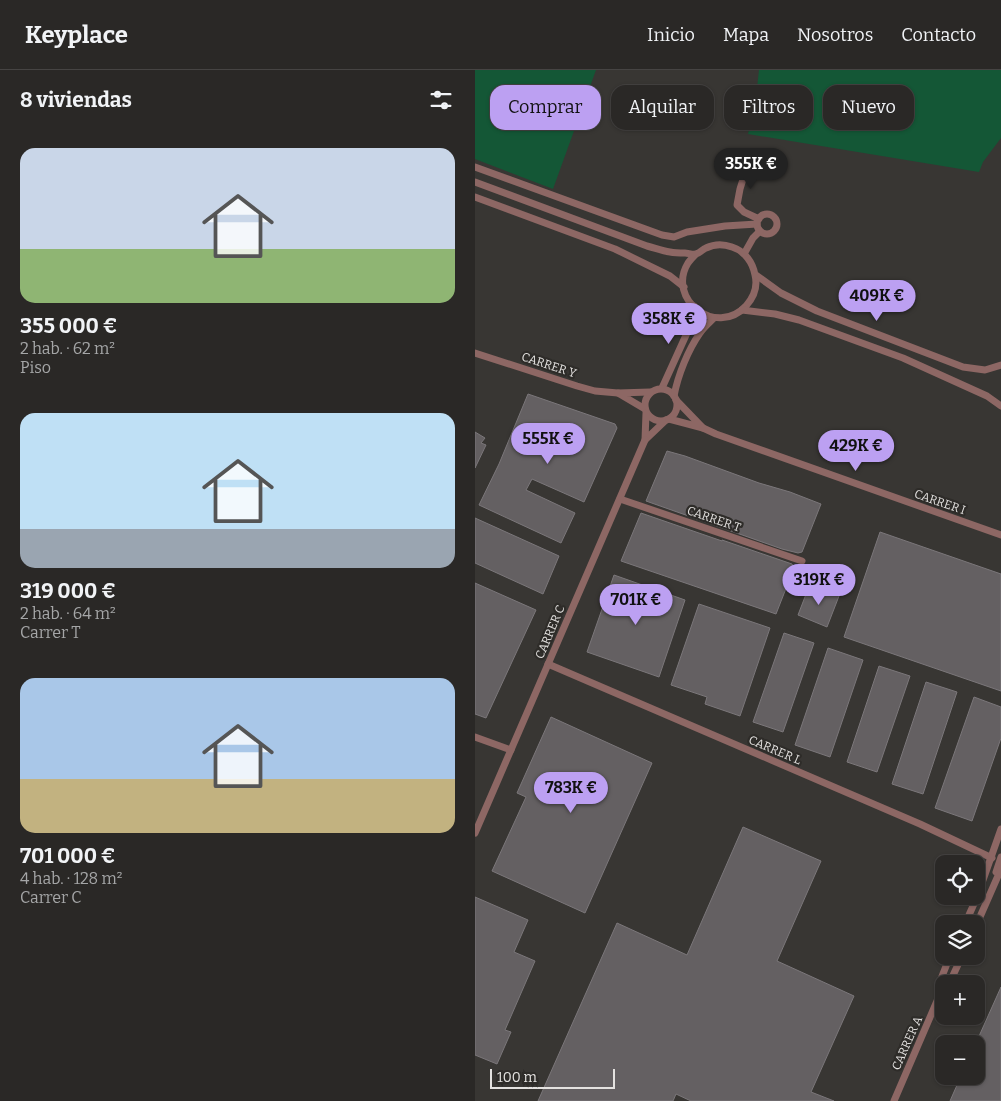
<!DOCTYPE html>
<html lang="es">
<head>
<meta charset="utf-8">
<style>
  body { margin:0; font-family:Bitter,serif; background:#32302e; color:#f1f3f6; height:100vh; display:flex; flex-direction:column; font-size:19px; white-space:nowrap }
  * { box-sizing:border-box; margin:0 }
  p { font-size:16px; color:#a5a6a7 }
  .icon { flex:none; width:28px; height:28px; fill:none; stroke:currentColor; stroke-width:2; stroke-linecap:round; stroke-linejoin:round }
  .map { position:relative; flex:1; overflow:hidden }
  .details { display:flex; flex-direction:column; background:#2a2826; width:475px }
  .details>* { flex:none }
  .hud { position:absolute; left:15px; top:15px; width:435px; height:45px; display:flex; gap:10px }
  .buttons { position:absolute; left:460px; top:785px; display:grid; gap:10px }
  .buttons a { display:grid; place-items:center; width:50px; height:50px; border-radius:10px; background:#2a2826; box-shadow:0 1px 4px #0004,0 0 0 1px #464443; font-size:25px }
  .scale { position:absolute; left:15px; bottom:12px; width:125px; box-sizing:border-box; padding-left:5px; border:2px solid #e4e2e0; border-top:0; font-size:14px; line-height:18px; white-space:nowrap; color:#e4e2e0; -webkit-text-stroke:4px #2e2c29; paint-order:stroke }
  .price { position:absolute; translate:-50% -42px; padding:0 11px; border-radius:18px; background:#bca0f2; color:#111; font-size:16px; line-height:32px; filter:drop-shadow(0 1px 2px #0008) }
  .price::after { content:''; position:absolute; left:50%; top:30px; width:15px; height:11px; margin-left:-8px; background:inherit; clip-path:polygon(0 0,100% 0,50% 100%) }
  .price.active { background:#222; color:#fff }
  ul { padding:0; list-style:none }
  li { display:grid; align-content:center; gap:10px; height:265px; padding:0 20px }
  li span { display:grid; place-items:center; height:155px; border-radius:15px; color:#555 }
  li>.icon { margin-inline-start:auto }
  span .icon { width:90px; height:90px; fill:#fffc; stroke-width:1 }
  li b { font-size:21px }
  h2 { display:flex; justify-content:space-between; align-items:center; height:60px; padding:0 20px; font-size:21px }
  .chip { padding:0 18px; border-radius:15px; background:#2a2826; box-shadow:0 1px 4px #0004,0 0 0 1px #464443; font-size:18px; line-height:45px }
  .chip.active { background:#bca0f2; color:#111 }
  header { display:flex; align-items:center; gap:30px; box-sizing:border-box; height:70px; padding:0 25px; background:#2a2826; border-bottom:1px solid #464443 }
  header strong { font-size:24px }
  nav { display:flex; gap:28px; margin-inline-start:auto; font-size:18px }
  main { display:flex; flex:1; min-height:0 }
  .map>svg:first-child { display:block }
  .green { fill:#145736 }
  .building { fill:#646062; stroke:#7b777a }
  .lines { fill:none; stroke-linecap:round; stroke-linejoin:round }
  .minor { stroke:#8d6764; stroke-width:7 }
  .labels { text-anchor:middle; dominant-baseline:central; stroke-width:4.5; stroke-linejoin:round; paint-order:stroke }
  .street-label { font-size:12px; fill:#e4e2e0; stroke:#2e2c29 }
</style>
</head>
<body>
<header>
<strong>Keyplace</strong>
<nav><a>Inicio</a><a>Mapa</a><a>Nosotros</a><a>Contacto</a></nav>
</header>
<main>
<section class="details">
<h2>8 viviendas<svg class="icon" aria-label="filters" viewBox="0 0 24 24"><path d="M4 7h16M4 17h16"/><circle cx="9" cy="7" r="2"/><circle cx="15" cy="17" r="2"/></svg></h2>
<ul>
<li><span style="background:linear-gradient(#c9d6e8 65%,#8fb573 0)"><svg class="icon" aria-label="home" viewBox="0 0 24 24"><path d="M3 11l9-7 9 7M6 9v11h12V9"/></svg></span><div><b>355 000 €</b><p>2 hab. · 62 m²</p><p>Piso</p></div></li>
<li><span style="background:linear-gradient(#bfe0f5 75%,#9aa5b1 0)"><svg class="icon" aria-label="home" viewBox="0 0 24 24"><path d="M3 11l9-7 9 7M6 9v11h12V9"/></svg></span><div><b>319 000 €</b><p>2 hab. · 64 m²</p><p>Carrer T</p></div></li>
<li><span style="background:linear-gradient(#a9c7e8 65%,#c2b280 0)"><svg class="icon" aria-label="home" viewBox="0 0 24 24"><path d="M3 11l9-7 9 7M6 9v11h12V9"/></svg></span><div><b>701 000 €</b><p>4 hab. · 128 m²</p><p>Carrer C</p></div></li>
</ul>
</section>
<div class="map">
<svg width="526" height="1031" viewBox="0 0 526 1031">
  <rect width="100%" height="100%" fill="#383633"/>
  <!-- green -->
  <g class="green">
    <polygon points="0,0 121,0 78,119 0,89"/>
    <polygon points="284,0 526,0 526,68 508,92 504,102 273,64 280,36"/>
  </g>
  <!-- building -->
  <g class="building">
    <polygon points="53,324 140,354 142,358 109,432 57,409 51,420 100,443 86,473 4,435 24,394"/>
    <polygon points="0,362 10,368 6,373 11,375 0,398"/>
    <polygon points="192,381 210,386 284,413 315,422 346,434 327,482 323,483 307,479 171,431"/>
    <polygon points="166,443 247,471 247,470 317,494 319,498 301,544 146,491"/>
    <polygon points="0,448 84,486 68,524 0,493"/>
    <polygon points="405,462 526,504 526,621 369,567"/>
    <polygon points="139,505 210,530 184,607 112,582"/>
    <polygon points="0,513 61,540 11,648 0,644"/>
    <polygon points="344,518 364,526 352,557 323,545 333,519 342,523"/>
    <polygon points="224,534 295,558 265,646 230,634 232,627 196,615"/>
    <polygon points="309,563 339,573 308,662 278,652"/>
    <polygon points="353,578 388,590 355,687 320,675"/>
    <polygon points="404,596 435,606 402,702 372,692"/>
    <polygon points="451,612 482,622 448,724 417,714"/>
    <polygon points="499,627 526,637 526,668 497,751 460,738"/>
    <polygon points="76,647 177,693 110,843 17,801 51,727 42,723"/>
    <polygon points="268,757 346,791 302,891 379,926 336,1022 359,1031 216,1031 201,1024 198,1031 63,1031 142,853 212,885"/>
    <polygon points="0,827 53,850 39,882 60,891 30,960 36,962 22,994 0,985"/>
    <polygon points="526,917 526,1031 475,1031 486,1006 501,1006 501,973"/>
  </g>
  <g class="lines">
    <!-- minor -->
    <g class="minor">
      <polyline points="274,90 265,119 262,135 269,142 284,149"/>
      <polyline points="0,97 187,165 199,167 212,162 250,156 282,154"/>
      <path d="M 0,112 L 172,176 C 180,178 187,181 195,182 C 200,183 205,183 210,183 C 213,183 218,185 221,184 C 225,183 228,179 231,178 C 239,174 249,174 257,177 C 270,181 278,193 280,205 C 283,217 279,227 271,236 C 241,268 191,229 213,193 C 215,190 218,187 221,184"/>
      <polyline points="0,127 140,179 195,206 209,217"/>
      <circle cx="292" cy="154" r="10"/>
      <polyline points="269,184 278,168 285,161"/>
      <polyline points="281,205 306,223 342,241 488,297 510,300 526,295"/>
      <polyline points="267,240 300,244 324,250 428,288 512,326 526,336"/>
      <polyline points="0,283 102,316 120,321 143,323"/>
      <polyline points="187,318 217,252 219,236"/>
      <circle cx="186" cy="335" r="16"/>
      <path d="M 199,326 C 203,305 213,280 225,263 C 229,257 234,253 239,248"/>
      <polyline points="170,339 143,323 175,322"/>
      <polyline points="171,343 170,370 191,350"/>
      <polyline points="194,349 228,358 201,330"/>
      <polyline points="228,358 241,364 526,465"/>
      <polyline points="145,429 327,491"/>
      <polyline points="73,594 445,754 517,788"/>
      <polyline points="0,667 36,680"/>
      <polyline points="0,763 170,370"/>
      <polyline points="521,802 526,787"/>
      <polyline points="490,854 502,827 526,759"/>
      <polyline points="501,856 526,799"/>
      <polyline points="474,914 487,886"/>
      <polyline points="465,924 464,914 475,886"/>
      <polyline points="419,1031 465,924 469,921"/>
    </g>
  </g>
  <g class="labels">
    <!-- street labels -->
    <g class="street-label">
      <text transform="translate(74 295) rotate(18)">CARRER Y</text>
      <text transform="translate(465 432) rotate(19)">CARRER I</text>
      <text transform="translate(239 449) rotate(19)">CARRER T</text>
      <text transform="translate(75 562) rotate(-67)">CARRER C</text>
      <text transform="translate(300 680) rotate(23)">CARRER L</text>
      <text transform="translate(432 973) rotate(-66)">CARRER A</text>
    </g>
  </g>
</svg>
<div class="buttons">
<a><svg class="icon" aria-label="locate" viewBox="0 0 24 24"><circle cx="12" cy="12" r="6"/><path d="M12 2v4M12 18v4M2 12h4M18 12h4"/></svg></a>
<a><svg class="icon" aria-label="layers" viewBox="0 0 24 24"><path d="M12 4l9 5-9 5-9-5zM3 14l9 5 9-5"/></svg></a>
<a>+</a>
<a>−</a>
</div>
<div class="scale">100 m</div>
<b class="price active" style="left:276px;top:120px">355K €</b>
<b class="price" style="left:402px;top:252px">409K €</b>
<b class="price" style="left:194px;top:275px">358K €</b>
<b class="price" style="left:73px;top:395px">555K €</b>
<b class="price" style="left:381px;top:402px">429K €</b>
<b class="price" style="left:344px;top:536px">319K €</b>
<b class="price" style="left:161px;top:556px">701K €</b>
<b class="price" style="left:96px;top:744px">783K €</b>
<div class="hud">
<a class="chip active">Comprar</a>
<a class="chip">Alquilar</a>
<a class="chip">Filtros</a>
<a class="chip">Nuevo</a>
</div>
</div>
</main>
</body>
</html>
